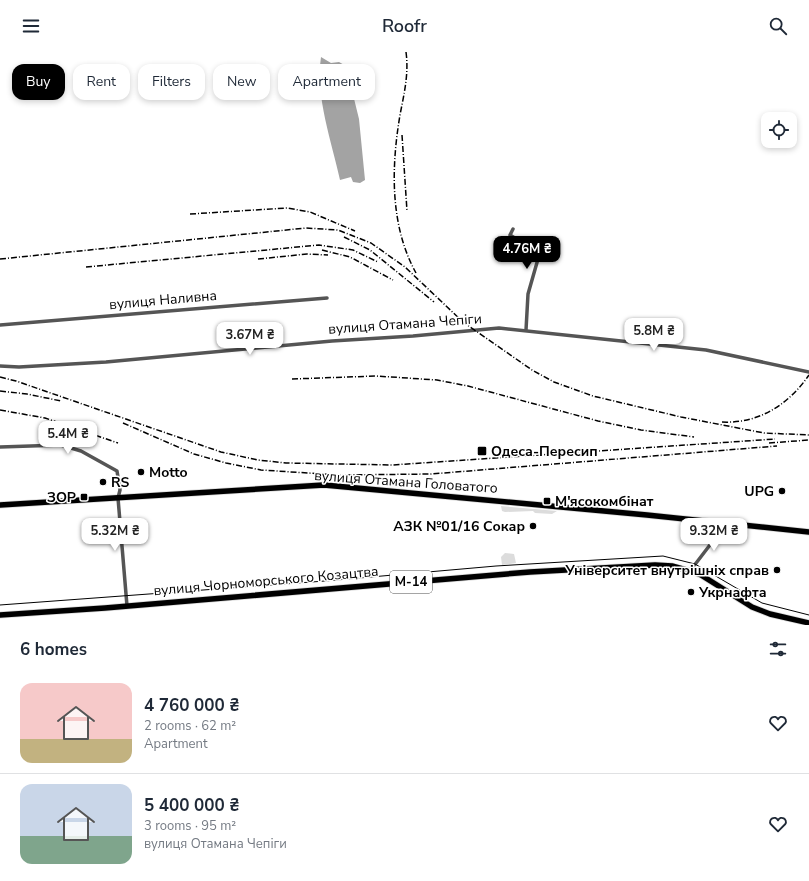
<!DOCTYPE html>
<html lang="en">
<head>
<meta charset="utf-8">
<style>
  body { margin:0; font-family:"Nunito Sans",sans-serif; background:#f6f6f7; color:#1f2937; height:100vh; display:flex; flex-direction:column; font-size:15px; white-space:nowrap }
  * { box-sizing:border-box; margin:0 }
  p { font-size:13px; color:#747a83 }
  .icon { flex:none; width:22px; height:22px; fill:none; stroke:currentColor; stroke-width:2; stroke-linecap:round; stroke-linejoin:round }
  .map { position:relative; height:573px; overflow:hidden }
  .details { display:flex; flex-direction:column; background:#fff; flex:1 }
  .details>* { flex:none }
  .top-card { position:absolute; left:12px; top:12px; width:400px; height:36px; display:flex; gap:8px }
  .buttons { position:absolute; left:761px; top:60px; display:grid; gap:8px }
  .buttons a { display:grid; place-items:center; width:36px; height:36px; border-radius:8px; background:#fff; box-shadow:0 2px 6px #0003; font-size:20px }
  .price { position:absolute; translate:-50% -34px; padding:0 9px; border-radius:8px; background:#fff; color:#222; font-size:13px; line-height:26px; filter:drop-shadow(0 1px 2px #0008) }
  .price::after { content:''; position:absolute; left:50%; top:24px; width:12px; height:9px; margin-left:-6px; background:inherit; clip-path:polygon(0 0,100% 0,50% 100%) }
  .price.current { background:#000; color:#fff }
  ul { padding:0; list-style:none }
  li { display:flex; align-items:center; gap:12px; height:100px; padding:0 20px }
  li+li { border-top:1px solid #e0e1e3 }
  li span { display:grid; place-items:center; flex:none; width:112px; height:80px; border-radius:12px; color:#555 }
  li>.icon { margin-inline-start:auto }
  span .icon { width:48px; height:48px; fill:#fffc; stroke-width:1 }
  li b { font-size:17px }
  h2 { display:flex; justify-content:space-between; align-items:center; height:48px; padding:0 20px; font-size:17px }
  .tag { padding:0 14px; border-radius:12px; background:#fff; box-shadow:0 2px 6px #0003; font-size:14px; line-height:36px }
  .tag.current { background:#000; color:#fff }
  header { display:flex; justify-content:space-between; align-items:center; height:52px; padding:0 20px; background:#fff; font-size:18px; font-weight:600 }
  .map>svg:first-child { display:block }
  .green { fill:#dcdcdc }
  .water { fill:#a3a3a3 }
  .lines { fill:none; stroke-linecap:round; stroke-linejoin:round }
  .primary-casing { stroke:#dbdbdb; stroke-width:7 }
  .street { stroke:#555; stroke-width:3.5 }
  .primary { stroke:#000; stroke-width:5.5 }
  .tram { stroke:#000; stroke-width:1 }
  .rail { stroke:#000; stroke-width:1.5; stroke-dasharray:6 2 1 2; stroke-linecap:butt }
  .poi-dot { fill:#000; stroke:#fff; stroke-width:1.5 }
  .labels { text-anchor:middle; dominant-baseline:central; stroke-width:3; stroke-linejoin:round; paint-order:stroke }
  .shield { fill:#fff; stroke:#4c4c4c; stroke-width:1 }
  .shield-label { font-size:13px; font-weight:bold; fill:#000 }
  .street-label { font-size:14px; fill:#000; stroke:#fff }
  .poi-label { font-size:14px; font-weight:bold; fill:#000; stroke:#fff; text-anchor:start }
</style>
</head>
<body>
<header><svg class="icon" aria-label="menu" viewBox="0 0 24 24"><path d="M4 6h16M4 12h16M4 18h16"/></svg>Roofr<svg class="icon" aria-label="search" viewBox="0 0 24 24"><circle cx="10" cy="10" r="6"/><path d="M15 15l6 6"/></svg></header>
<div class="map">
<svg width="809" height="573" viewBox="0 0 809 573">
  <rect width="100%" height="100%" fill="#fff"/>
  <!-- green -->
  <g class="green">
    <polygon points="501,454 557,459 552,462 535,461 533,459 505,460 502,459"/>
    <polygon points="505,501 514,502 516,511 502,513 501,505"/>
  </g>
  <!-- water -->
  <path class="water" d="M 321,5 L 331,11 L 339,10 L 346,14 L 359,67 L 365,128 L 360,131 L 353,130 L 351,125 L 340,128 C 332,90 315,45 321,5 Z"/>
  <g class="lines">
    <!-- primary casing -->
    <g class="primary-casing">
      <g id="primary">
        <polyline points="0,453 324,433 647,463 809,480"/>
        <polyline points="0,563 105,556 530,520 655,513 672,514 690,519 701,523 752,555 770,562 809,571"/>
      </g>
    </g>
    <!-- street -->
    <g class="street">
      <polyline points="513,177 510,183 518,188 527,200 538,207 528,242 526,278"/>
      <polyline points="0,273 327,246"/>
      <polyline points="0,314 19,315 106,310 332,289 413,284 499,276 706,298 809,320"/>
      <polyline points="0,395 61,393 81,399 117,419 120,438 118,446 127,554"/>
      <polyline points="690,519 726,472"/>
    </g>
    <!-- primary -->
    <use href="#primary" class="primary"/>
    <!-- tram -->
    <polyline class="tram" points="0,553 325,529 496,514 663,504 695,512 762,551 809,563"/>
    <!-- rail -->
    <g class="rail">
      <path d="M 406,0 C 409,22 404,42 400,63 C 391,116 390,174 416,221"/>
      <polyline points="402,83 407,159"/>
      <polyline points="190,162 287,156 310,160 355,179"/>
      <polyline points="344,185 370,198 434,250"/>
      <polyline points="322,198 350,205 393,228"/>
      <polyline points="0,207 306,176 338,178 371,191 405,215 463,270 532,318 554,330 593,344 681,365 764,381 809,383"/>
      <polyline points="258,207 307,202 328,203"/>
      <polyline points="86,215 319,193 353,198 378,210"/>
      <polyline points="0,325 16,329 221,400 258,408 286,411 392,413 775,387"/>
      <polyline points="292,327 376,324 437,328 468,334 598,369 641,378 694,385"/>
      <polyline points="0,339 27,342 61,349"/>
      <polyline points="0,358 45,366 118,391"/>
      <path d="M 722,370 C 759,372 789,352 809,323"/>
      <polyline points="123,371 194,402 226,411 261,418 339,423 431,422 777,394"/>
      <polyline points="769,391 809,388"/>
    </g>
  </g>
  <!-- markers -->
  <g class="poi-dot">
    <rect x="477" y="394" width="10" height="10" rx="2"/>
    <circle cx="141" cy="420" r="4"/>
    <circle cx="103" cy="430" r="4"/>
    <circle cx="782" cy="439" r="4"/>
    <rect x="80" y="441" width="8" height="8" rx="2"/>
    <rect x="543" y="445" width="8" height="8" rx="2"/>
    <circle cx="533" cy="474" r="4"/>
    <circle cx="777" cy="518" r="4"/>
    <circle cx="691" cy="540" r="4"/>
  </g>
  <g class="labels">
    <!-- shield labels -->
    <rect class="shield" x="390" y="519" width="42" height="22" rx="3"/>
    <g class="shield-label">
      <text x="411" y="530">М-14</text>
    </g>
    <!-- street labels -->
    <g class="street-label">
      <text transform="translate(163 248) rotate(-5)">вулиця Наливна</text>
      <text transform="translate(405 272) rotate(-4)">вулиця Отамана Чепіги</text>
      <text transform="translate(406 430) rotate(4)">вулиця Отамана Головатого</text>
      <text transform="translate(266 529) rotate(-5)">вулиця Чорноморського Козацтва</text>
    </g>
    <!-- poi labels -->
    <g class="poi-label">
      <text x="491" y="399">Одеса-Пересип</text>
      <text x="149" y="420">Motto</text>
      <text x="111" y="430">RS</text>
      <text x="774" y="439" text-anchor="end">UPG</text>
      <text x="76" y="445" text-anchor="end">ЗОР</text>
      <text x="555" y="449">М'ясокомбінат</text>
      <text x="525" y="474" text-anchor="end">АЗК №01/16 Сокар</text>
      <text x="769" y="518" text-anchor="end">Університет внутрішніх справ</text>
      <text x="699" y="540">Укрнафта</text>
    </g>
  </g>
</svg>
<div class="buttons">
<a><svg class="icon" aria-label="locate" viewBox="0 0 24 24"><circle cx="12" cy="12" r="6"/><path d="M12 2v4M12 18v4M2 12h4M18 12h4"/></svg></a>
</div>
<b class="price current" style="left:527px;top:218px">4.76M ₴</b>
<b class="price" style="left:654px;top:300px">5.8M ₴</b>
<b class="price" style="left:250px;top:304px">3.67M ₴</b>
<b class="price" style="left:68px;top:403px">5.4M ₴</b>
<b class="price" style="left:115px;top:500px">5.32M ₴</b>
<b class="price" style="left:714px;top:500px">9.32M ₴</b>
<div class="top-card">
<a class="tag current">Buy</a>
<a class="tag">Rent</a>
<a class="tag">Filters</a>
<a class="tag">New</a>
<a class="tag">Apartment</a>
</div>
</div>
<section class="details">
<h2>6 homes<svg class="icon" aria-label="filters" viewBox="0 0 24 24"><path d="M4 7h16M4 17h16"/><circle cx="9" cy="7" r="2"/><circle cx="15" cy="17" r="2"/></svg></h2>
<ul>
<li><span style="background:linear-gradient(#f6c9c9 70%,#c2b280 0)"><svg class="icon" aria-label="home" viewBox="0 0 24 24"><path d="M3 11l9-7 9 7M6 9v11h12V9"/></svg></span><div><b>4 760 000 ₴</b><p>2 rooms · 62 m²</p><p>Apartment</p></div><svg class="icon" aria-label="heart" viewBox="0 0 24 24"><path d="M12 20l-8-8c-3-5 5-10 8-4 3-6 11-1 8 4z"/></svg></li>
<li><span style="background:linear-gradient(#c9d6e8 65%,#7fa58c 0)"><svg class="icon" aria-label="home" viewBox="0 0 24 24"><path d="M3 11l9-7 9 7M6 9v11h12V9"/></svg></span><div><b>5 400 000 ₴</b><p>3 rooms · 95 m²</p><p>вулиця Отамана Чепіги</p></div><svg class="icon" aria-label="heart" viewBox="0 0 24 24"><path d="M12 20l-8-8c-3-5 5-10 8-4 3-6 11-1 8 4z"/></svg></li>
</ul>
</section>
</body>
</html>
